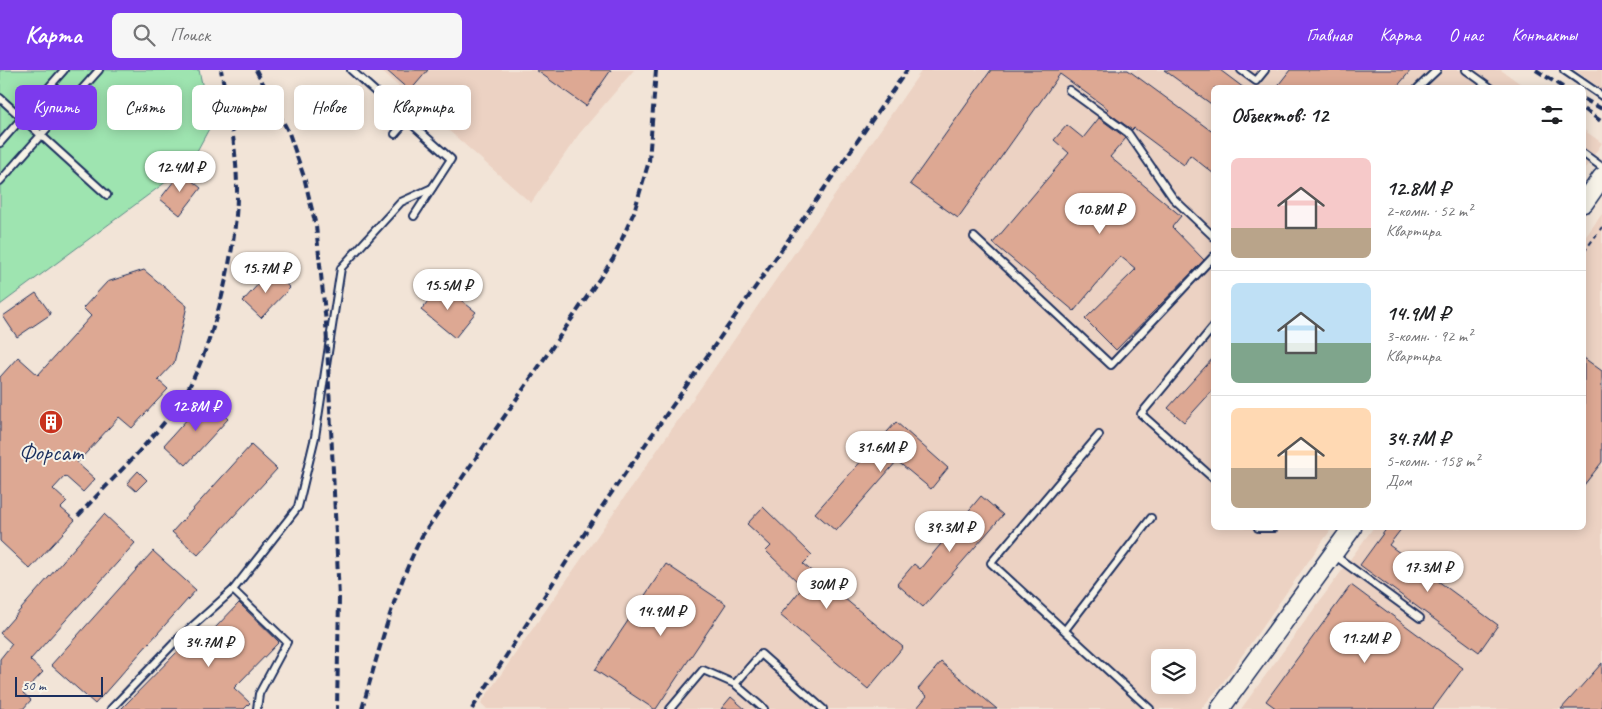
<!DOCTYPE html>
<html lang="ru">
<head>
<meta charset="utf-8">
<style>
  body { margin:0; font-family:Caveat,sans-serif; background:#f6f6f6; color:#202124; height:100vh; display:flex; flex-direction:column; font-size:19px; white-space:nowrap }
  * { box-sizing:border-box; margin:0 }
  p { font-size:16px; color:#757577 }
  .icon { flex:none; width:28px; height:28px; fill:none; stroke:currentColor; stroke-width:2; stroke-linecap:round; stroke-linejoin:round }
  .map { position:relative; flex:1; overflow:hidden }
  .side { position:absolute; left:1211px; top:15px; width:375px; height:445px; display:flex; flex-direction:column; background:#fff; border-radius:8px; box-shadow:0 2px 12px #0003 }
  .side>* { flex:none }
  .hud { position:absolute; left:15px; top:15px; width:475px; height:45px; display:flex; gap:10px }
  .controls { position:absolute; left:1151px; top:579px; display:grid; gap:10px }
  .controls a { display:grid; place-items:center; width:45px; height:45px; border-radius:8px; background:#fff; box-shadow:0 2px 12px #0003; font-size:25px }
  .scale { position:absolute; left:15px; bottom:12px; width:88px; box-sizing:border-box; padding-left:5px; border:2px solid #1b2f5e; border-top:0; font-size:14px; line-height:18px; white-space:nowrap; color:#1b2f5e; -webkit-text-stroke:4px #f7f3e8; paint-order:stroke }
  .price { position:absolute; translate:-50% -42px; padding:0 11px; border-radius:18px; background:#fff; color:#222; font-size:16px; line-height:32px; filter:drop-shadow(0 1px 2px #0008) }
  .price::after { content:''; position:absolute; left:50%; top:30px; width:15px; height:11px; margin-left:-8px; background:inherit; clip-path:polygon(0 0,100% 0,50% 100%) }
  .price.active { background:#7c3aed; color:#fff }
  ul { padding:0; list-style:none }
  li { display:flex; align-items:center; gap:15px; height:125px; padding:0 20px }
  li+li { border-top:1px solid #e0e0e0 }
  li span { display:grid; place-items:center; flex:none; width:140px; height:100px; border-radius:8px; color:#555 }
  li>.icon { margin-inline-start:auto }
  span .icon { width:60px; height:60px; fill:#fffc; stroke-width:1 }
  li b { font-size:21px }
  h2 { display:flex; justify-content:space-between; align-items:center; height:60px; padding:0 20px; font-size:21px }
  .chip { padding:0 18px; border-radius:8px; background:#fff; box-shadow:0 2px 12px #0003; font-size:18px; line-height:45px }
  .chip.active { background:#7c3aed; color:#fff }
  header { display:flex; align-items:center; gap:30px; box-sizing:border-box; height:70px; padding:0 25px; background:#7c3aed; color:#fff }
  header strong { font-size:24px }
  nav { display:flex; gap:28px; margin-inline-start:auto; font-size:18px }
  .search { width:350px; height:45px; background:#f6f6f6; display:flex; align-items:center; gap:12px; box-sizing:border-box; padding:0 18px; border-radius:8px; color:#757577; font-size:19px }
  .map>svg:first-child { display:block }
  .built { fill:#ecd2c3; fill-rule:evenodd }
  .green { fill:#9ee4b0; stroke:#5c8a87 }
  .building { fill:#dda893; stroke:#1b2f5e }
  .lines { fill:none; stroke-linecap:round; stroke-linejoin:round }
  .service-casing { stroke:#1b2f5e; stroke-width:10 }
  .secondary-casing { stroke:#1b2f5e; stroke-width:21 }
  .path { stroke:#1b2f5e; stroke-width:2; stroke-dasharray:5 4; stroke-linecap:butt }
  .service { stroke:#f7f3e8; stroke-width:6 }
  .secondary { stroke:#f7f3e8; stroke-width:18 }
  .rail { stroke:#1b2f5e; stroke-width:4; stroke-dasharray:8 4; stroke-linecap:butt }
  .labels { text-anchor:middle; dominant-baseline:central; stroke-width:4; stroke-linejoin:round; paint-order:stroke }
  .poi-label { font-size:24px; fill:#1b2f5e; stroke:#f7f3e8 }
</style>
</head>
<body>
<header>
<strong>Карта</strong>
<div class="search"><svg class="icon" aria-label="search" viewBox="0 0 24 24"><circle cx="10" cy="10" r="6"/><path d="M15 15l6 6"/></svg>Поиск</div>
<nav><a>Главная</a><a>Карта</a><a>О нас</a><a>Контакты</a></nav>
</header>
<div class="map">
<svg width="1602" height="639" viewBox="0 0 1602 639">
  <rect width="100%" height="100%" fill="#f2e4d7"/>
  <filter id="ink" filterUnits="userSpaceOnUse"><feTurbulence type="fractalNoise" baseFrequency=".02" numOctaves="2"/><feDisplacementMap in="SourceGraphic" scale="10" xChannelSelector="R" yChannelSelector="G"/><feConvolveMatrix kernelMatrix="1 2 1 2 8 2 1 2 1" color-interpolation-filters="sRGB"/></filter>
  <g filter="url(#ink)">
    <!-- built -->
    <g class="built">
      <polygon points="380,0 634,0 579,64 531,133"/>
      <path d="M 922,0 L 1501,0 L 1525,17 L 1214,18 L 1214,458 L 1332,458 L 1221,615 L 1201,639 L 487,639 L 481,633 ZM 1160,588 L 1188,588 L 1188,615 L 1160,615 Z"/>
      <polygon points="1575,0 1602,0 1602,20"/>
      <polygon points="1584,60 1602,73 1584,100"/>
      <polygon points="1602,144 1602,639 1241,639 1373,458 1584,458 1584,169"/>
    </g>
    <!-- green -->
    <polygon class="green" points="0,0 199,0 211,55 190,94 0,235"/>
    <!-- building -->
    <g class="building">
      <polygon points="386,0 428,0 410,21"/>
      <polygon points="536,0 611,0 586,36"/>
      <polygon points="991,0 1128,0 1214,63 1214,104 1190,85 1184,95 1134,58 1132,60 1106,41 1108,39 1060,4 958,148 910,114"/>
      <polygon points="1164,0 1220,0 1244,18 1214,18 1214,36"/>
      <polygon points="1290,0 1411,0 1396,18 1276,18"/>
      <polygon points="1099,48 1126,68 1110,87 1181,146 1172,157 1204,190 1116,280 1085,249 1136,199 1120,186 1074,241 993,173 1069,83 1054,70 1067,55 1083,68"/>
      <polygon points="181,102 201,118 180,145 160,129"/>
      <polygon points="144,200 187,236 174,293 158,310 168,319 132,358 119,347 77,393 95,409 83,422 65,406 53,419 67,432 61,438 75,450 30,499 0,471 0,307 18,287 38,305 91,246 83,238 107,212"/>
      <polygon points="271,200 290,218 261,248 243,231"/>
      <polygon points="441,214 476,242 455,268 421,240"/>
      <polygon points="36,223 51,244 17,267 3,246"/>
      <polygon points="1214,287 1214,319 1184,352 1168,338"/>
      <polygon points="1584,288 1602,301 1602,392 1584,415"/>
      <polygon points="206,328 228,349 186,395 164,375"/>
      <polygon points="896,352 948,398 931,419 897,391 836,461 815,443"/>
      <polygon points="251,375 277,399 198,485 172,462"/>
      <polygon points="138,401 147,410 136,421 127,413"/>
      <polygon points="981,426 1003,445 923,537 897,514 914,494 920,499"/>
      <polygon points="763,437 812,485 803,494 903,577 868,619 780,545 803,517 766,481 771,476 747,454"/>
      <polygon points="104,444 135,473 30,590 43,602 23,623 31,630 23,639 0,639 0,589 12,574 0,563"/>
      <polygon points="1387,458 1402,458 1389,475 1498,555 1479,582 1360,495"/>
      <polygon points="153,481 196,520 95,634 51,595"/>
      <polygon points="666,494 726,534 656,639 654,639 595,600"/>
      <polygon points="1351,515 1463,598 1433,639 1277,639 1266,631"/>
      <polygon points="239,533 279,572 234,618 250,633 244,639 121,639 183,576 191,583"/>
      <polygon points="941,592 997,639 916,639 927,626 918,619"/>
      <polygon points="1602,593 1602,639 1561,639"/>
      <polygon points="731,627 745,639 721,639"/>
    </g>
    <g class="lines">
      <!-- service casing -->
      <g class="service-casing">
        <g id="service">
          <polyline points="351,0 451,89 414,146"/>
          <polyline points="1241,0 1256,11 1265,0"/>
          <polyline points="1466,0 1491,18"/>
          <polyline points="1564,0 1602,26"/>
          <polyline points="1418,18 1437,0"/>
          <polyline points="1069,20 1128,63 1173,128 1214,167"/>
          <polyline points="0,28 107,125"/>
          <polyline points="395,64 407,50"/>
          <polyline points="0,73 64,0"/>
          <polyline points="1584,84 1602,97"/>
          <polyline points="0,111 99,0"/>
          <polyline points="974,167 1111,295 1214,186"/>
          <polyline points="1214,256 1141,344 1214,409"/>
          <polyline points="1099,365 991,493 1150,639"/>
          <polyline points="1258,458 1274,458"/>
          <polyline points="1334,485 1420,548"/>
          <polyline points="1065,560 1151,448"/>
          <polyline points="735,614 761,584 823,639"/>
          <polyline points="111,639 177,570 233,520"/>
          <polyline points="257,639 259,624 287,572 233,520 298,437 315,367 341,198 401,132 432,118"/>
          <polyline points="670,639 703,600 735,614 764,639"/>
        </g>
      </g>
      <!-- secondary casing -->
      <g class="secondary-casing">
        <g id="secondary">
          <polyline points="1584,133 1602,107"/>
          <polyline points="1220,639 1352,458"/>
        </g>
      </g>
      <!-- path -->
      <polyline class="path" points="1584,182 1602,157"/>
      <!-- service -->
      <use href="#service" class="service"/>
      <!-- secondary -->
      <use href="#secondary" class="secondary"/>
      <!-- rail -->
      <g class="rail">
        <polyline points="256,0 289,63 304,107 316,156 326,253 339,528 337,639"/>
        <polyline points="1536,0 1564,18"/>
        <polyline points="1584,29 1602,39"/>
        <polyline points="1584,39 1602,52"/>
        <path d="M 78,446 C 110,411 146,377 175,339 C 211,293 238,178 237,120 C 237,79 229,40 221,0"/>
        <path d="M 362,639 C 379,580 394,521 422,466 L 613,189 L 634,142 L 649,91 L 656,0"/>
        <polyline points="472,639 601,438 907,0"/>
      </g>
    </g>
  </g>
  <!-- icons -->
  <defs>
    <g id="building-disc" transform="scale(1.25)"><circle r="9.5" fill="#c8321e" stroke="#f7f3e8"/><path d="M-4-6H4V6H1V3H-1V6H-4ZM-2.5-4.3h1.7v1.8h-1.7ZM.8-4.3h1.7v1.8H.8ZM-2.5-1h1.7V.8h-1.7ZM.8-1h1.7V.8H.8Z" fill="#fff"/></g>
  </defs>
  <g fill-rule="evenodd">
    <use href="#building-disc" x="51" y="352"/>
  </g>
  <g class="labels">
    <!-- poi labels -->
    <g class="poi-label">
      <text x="51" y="382">Форсат</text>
    </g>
  </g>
</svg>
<div class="controls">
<a><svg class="icon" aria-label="layers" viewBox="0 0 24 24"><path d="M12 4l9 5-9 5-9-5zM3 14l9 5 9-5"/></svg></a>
</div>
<div class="scale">50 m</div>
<b class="price" style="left:180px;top:123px">12.4M ₽</b>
<b class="price" style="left:1100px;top:165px">10.8M ₽</b>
<b class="price" style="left:266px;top:224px">15.7M ₽</b>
<b class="price" style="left:448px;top:241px">15.5M ₽</b>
<b class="price active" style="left:196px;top:362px">12.8M ₽</b>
<b class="price" style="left:881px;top:403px">31.6M ₽</b>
<b class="price" style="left:950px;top:483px">39.3M ₽</b>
<b class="price" style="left:1428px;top:523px">17.3M ₽</b>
<b class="price" style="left:827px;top:540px">30M ₽</b>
<b class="price" style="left:661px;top:567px">14.9M ₽</b>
<b class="price" style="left:1365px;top:594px">11.2M ₽</b>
<b class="price" style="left:209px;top:598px">34.7M ₽</b>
<div class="hud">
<a class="chip active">Купить</a>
<a class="chip">Снять</a>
<a class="chip">Фильтры</a>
<a class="chip">Новое</a>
<a class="chip">Квартира</a>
</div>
<section class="side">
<h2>Объектов: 12<svg class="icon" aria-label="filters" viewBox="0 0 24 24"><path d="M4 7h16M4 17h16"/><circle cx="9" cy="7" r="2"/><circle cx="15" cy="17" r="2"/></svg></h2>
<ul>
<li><span style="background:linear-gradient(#f6c9c9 70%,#b9a48a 0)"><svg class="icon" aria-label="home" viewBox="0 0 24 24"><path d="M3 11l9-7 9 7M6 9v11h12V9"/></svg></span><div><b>12.8M ₽</b><p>2-комн. · 52 m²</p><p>Квартира</p></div></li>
<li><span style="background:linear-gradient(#bfe0f5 60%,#7fa58c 0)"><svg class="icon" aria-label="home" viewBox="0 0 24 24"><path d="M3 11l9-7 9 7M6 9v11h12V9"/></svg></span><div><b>14.9M ₽</b><p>3-комн. · 92 m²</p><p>Квартира</p></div></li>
<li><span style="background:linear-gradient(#ffd9b3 60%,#b9a48a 0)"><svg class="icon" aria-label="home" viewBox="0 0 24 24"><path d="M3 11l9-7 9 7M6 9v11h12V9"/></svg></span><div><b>34.7M ₽</b><p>5-комн. · 158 m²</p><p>Дом</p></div></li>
</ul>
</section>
</div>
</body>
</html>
